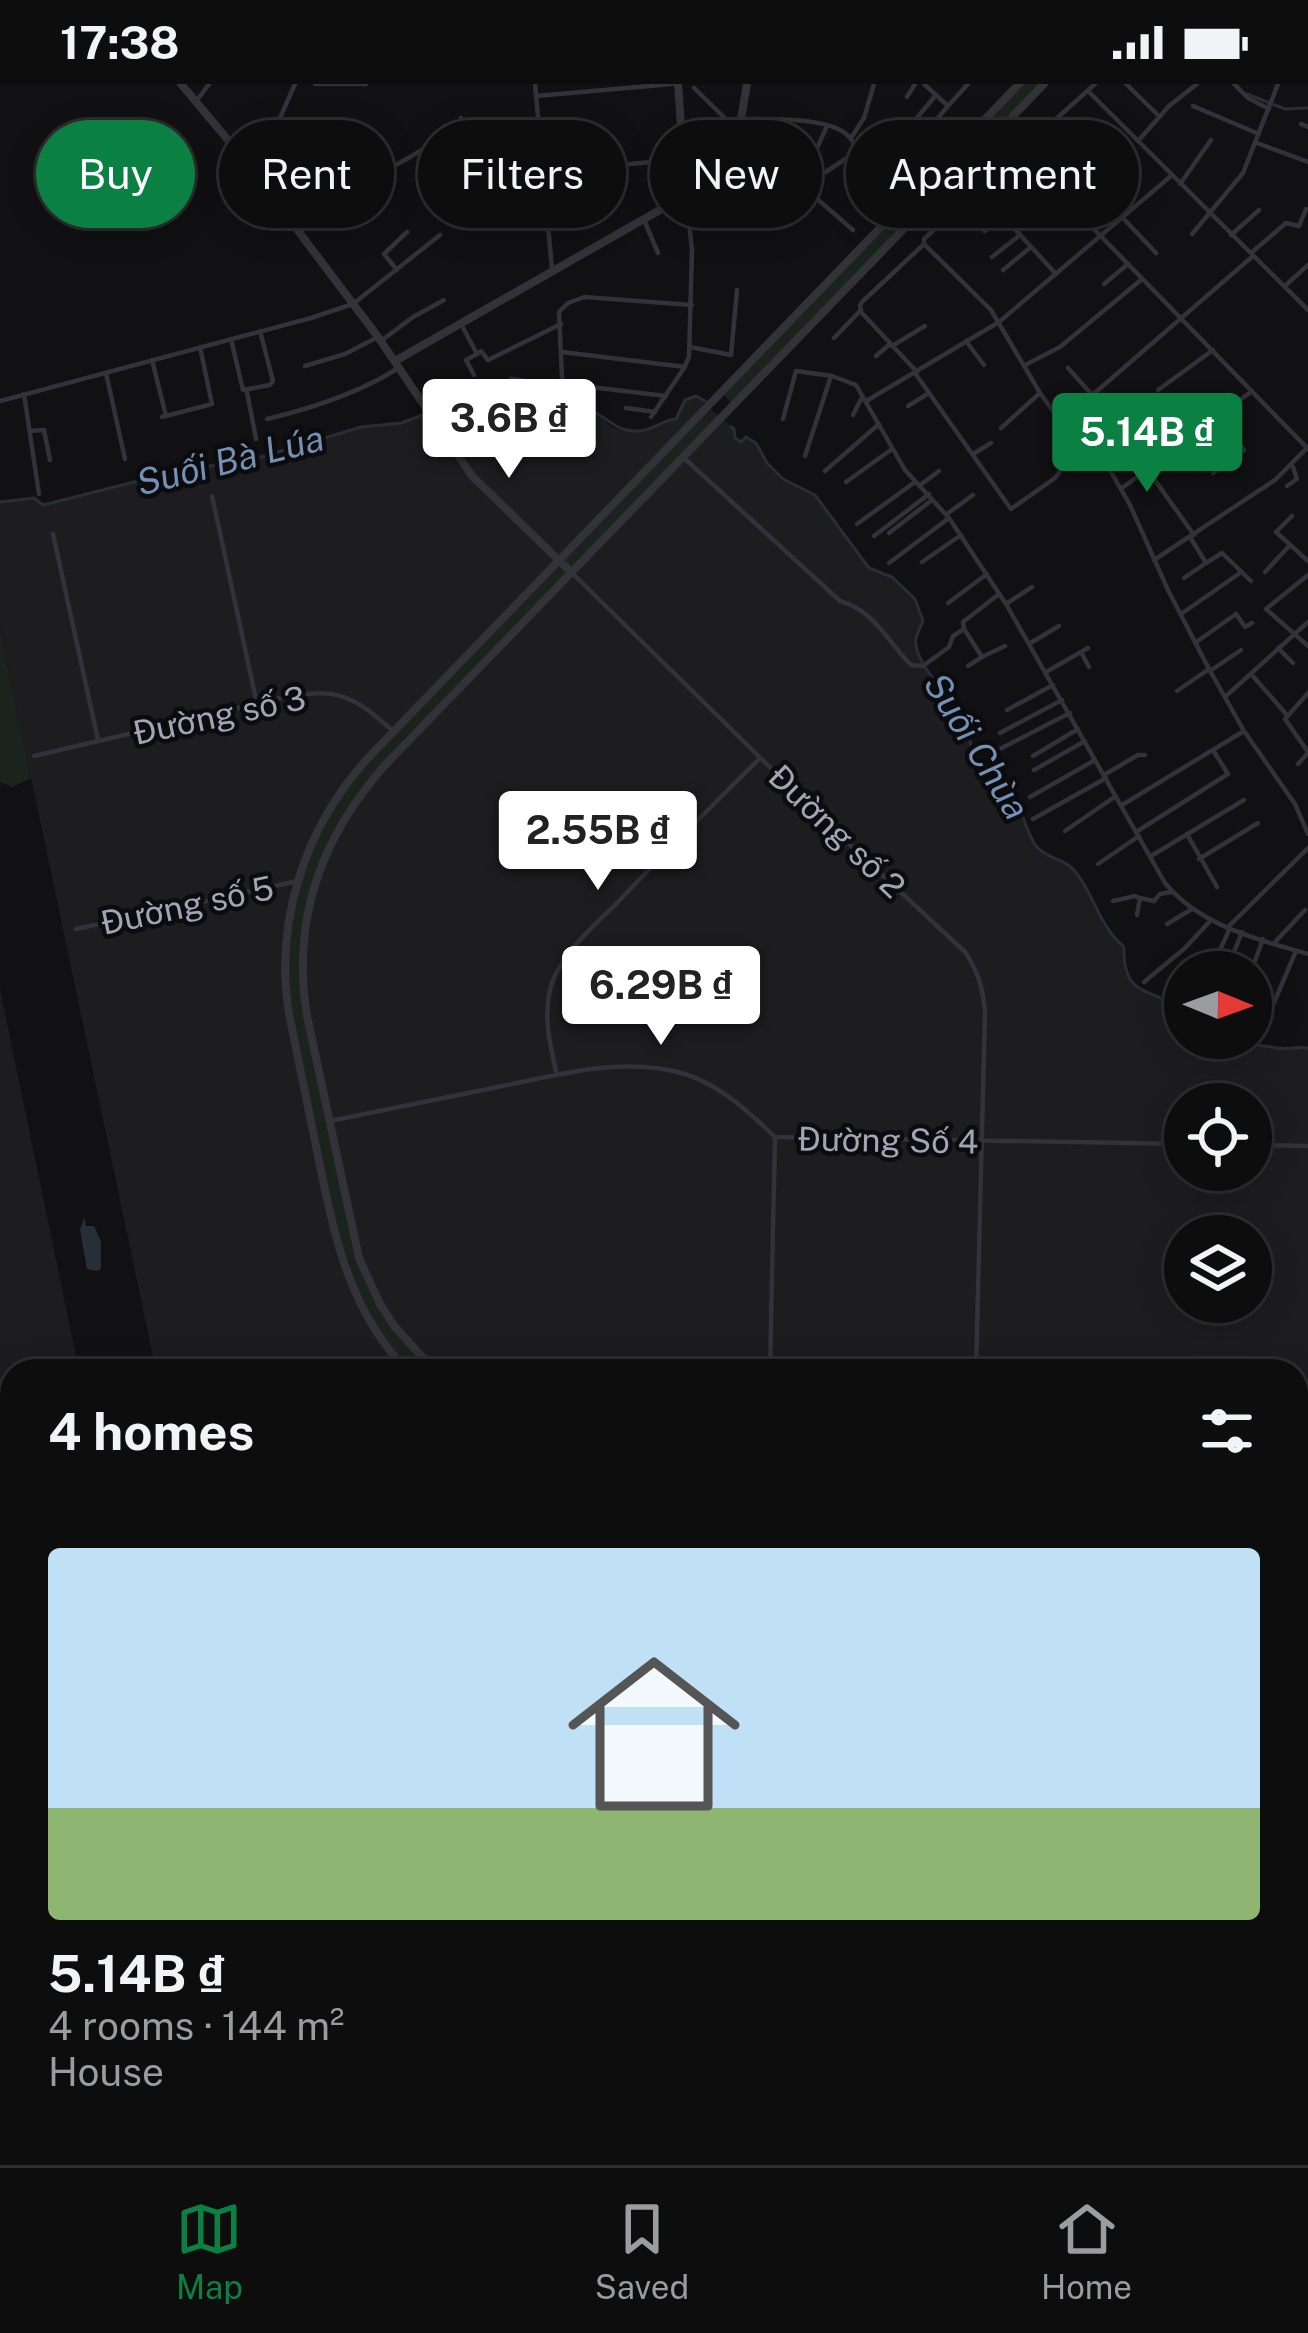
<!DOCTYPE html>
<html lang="en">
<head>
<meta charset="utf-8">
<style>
  body { margin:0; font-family:"Public Sans",sans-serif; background:#1b1b1c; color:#f1f3f6; height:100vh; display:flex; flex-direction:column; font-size:45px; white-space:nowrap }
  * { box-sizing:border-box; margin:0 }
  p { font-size:39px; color:#9a9c9e }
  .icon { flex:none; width:66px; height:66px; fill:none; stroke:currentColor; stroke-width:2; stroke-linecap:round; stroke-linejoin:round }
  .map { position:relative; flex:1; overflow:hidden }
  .drawer { position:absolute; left:0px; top:1275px; width:1308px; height:807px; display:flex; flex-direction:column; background:#0d0d0e; border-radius:36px 36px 0 0; box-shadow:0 6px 30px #0003,0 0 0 3px #2d2d2e }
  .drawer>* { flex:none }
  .banner { position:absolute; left:36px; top:36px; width:1236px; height:108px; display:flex; gap:24px }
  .needle { width:78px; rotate:91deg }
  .tools { position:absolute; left:1164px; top:867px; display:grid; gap:24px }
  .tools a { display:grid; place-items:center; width:108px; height:108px; border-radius:50%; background:#0d0d0e; box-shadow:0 6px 30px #0003,0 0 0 3px #2d2d2e; font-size:60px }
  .price { position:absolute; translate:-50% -102px; padding:0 27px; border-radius:12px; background:#fff; color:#222; font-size:39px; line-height:78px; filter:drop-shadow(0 3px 6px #0008) }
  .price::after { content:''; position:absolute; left:50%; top:72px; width:36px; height:27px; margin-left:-18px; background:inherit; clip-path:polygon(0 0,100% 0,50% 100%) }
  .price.selected { background:#0b8043; color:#fff }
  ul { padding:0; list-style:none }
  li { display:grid; align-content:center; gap:24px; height:636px; padding:0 48px }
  li span { display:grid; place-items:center; height:372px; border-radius:12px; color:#555 }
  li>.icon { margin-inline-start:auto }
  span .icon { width:216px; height:216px; fill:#fffc; stroke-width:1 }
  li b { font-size:51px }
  h2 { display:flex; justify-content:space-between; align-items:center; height:144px; padding:0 48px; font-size:51px }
  .chip { padding:0 42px; border-radius:54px; background:#0d0d0e; box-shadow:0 6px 30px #0003,0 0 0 3px #2d2d2e; font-size:42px; line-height:108px }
  .chip.selected { background:#0b8043; color:#fff }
  .status { display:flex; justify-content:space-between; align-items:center; height:84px; padding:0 60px; background:#0d0d0e; direction:ltr }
  .status svg { height:33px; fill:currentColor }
  .tabs { display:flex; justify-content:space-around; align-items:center; height:168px; border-top:3px solid #2d2d2e; background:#0d0d0e; font-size:33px; color:#9a9c9e }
  .tabs a { display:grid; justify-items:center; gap:6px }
  .tabs .selected { color:#0b8043 }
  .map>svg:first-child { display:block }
  .built { fill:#1d1d20; fill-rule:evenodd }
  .green { fill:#1b231d }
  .water { fill:#262e37 }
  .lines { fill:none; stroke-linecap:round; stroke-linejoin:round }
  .stream { stroke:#262e37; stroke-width:3 }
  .minor { stroke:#323238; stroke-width:4.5 }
  .tertiary { stroke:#323238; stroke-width:8 }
  .labels { text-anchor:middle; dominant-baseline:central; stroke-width:9; stroke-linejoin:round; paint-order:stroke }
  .street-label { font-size:33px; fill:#a1a5b5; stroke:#0c0c0e }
  .water-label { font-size:36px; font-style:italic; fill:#7490b4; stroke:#0c0c0e }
</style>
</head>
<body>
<div class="status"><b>17:38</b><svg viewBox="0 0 49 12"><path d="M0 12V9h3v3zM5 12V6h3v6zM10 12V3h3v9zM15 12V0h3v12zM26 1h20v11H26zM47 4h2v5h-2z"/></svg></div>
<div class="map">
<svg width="1308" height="2081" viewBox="0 0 1308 2081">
  <rect width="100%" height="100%" fill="#111113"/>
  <!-- built -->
  <g class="built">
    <path d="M 511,294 L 539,298 L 543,300 L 552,320 L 583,323 L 596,329 L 613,344 L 629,347 L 647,346 L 662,338 L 676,336 L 681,320 L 696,312 L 734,345 L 736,354 L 741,357 L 746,353 L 756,359 L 767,379 L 783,395 L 815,411 L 869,484 L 892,493 L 915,515 L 923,537 L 916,553 L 919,568 L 937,602 L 960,630 L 970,649 L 975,673 L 987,685 L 1000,691 L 1008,701 L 1024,741 L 1037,763 L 1044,770 L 1063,776 L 1074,786 L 1093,817 L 1104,843 L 1124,863 L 1124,883 L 1132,900 L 1184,926 L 1185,954 L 1226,954 L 1237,964 L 1256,959 L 1281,965 L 1299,962 L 1308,964 L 1308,1719 L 1296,1722 L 1296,1287 L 156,1287 L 0,546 L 0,418 L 34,414 L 43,421 L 170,389 L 261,373 L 361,343 L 401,339 L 434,327 L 455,334 L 474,324 ZM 1185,1020 L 1251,1020 L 1251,1086 L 1185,1086 ZM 1185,1152 L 1251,1152 L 1251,1218 L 1185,1218 Z"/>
    <polygon points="0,905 79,1287 12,1287 12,1445 0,1444"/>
  </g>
  <!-- green -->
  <g class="green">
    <polygon points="1023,0 1040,0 732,319 722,309"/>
    <polygon points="700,331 711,341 571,486 560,477"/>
    <polygon points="558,479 569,488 406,657 397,649"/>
    <polygon points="0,546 31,694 12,703 0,698"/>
    <path d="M 395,651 L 404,659 L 347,724 L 330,752 L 311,803 L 300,893 L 327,1037 L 314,1040 C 307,1003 296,966 291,929 C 282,861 295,790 329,730 C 346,700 371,676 395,651 Z"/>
    <polygon points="327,1040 356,1174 345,1178 315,1043"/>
    <path d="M 357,1177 C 374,1220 398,1254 431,1287 L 411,1287 C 382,1255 363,1220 346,1181 Z"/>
  </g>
  <!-- water -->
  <polygon class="water" points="84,1133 86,1142 94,1142 101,1157 101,1185 97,1187 87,1185 80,1146"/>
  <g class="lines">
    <!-- stream -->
    <g class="stream">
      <polyline points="1247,10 1285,25 1308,24"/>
      <path d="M 731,343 L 734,345 L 735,354 L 741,358 L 746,353 L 756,359 L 767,379 L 783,395 L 815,411 L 869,484 L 892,493 L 915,515 L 923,537 C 921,542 918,548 916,554 C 911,576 951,614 961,632 C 970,646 968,662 977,675 C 986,688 1001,688 1010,704 C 1021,722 1024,744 1036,762 C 1046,775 1064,774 1074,786 C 1095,811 1098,841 1124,863 C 1123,916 1151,902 1185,927"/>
      <path d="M 0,418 L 34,414 L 43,421 L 170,389 L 261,373 L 361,343 L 401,339 L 434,327 L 458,333 L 474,324 L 511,294 L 539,298 L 543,300 L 552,319 C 562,322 573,321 583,323 C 605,329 613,348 638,347 C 653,347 661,336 676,335 L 685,316 L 696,312 L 705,317"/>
      <path d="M 1226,954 L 1237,964 C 1256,960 1258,961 1277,964 C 1288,966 1297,962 1308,964"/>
    </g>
    <!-- minor -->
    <g class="minor">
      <polyline points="315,0 366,0"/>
      <polyline points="535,0 552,185"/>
      <polyline points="924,0 948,22 968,0"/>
      <polyline points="1126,0 1159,32"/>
      <polyline points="1234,0 1248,14 1269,25"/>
      <polyline points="694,4 728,37 739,39"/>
      <polyline points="1088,7 1308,226"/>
      <polyline points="536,12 672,0"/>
      <polyline points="907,13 915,0"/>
      <polyline points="198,15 209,0"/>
      <polyline points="1193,22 1259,50"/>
      <polyline points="461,34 470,88"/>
      <path d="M 740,35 C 766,35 826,33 846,50 C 858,59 860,80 868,93 C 874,100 881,108 887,115"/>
      <polyline points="495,37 503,115"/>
      <polyline points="1301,40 1308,43"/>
      <polyline points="738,46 800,97 801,101 853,146"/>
      <polyline points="851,54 864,34 874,0"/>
      <polyline points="921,54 948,22"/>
      <polyline points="1138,57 1169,22 1197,0"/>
      <polyline points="1257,59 1308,78"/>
      <polyline points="891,65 936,11"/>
      <polyline points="1019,68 1308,365"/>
      <polyline points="246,74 276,43 295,0"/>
      <polyline points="812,75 827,42"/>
      <polyline points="587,84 591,121"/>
      <polyline points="466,88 472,129"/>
      <polyline points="545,88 683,75"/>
      <polyline points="800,97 815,95 856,68"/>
      <polyline points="1180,100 1211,56"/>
      <polyline points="978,105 924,155 924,160 991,226 1040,309 1074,356 1103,374 1130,421 1168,506 1209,585 1244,647 1295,720 1308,750"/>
      <polyline points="1058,110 1091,81"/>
      <polyline points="1122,133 1156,169"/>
      <polyline points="644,136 658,169"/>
      <polyline points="547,143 587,139"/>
      <polyline points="985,147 1003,133"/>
      <polyline points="300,148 375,93 429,62"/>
      <polyline points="1192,150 1243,89 1278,0"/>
      <polyline points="1231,151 1259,126"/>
      <polyline points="1251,169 1286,139 1299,142 1306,125"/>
      <polyline points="992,173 1020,151"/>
      <polyline points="397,186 384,170 407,148"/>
      <polyline points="1003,186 1031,163"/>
      <polyline points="1056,190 978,105 1095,0"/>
      <polyline points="1104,200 1128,180"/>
      <polyline points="1286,201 1308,181"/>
      <polyline points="860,227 917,288"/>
      <polyline points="461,240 477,270 481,267 488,276 561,240"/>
      <polyline points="834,254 861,226 860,221 863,217 924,160"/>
      <polyline points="231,255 243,306 270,301 273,297 260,247"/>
      <polyline points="381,257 413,233 444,216"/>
      <polyline points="966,257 984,281"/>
      <polyline points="892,262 925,242"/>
      <polyline points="690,263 731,271 737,206"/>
      <polyline points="562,268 685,283"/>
      <polyline points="876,272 890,260"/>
      <polyline points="152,276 166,332"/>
      <polyline points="1027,280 1060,263 1142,195"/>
      <polyline points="305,282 345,270 378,253"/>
      <polyline points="1068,284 1093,312"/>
      <polyline points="106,289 125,375"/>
      <polyline points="915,289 1011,425 1055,394 1081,360"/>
      <polyline points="474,291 466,276 477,270"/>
      <polyline points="1158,306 1213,266"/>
      <polyline points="247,308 256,355"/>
      <polyline points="24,310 39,410"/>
      <polyline points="666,312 565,300 562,294 559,228 568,219 584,213 692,221"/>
      <polyline points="868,316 999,238 1171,92"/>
      <polyline points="0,317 311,234 353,220 440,151"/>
      <polyline points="908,322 929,309"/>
      <polyline points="626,324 655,328"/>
      <polyline points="853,331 861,315"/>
      <polyline points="162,333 212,320 200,263"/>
      <polyline points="651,333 684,284 689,273 692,166 686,111"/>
      <path d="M 267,335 C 313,324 360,309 400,283"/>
      <path d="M 783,335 L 796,287 L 832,292 L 856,301 L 905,386 L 949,434 L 1006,520 L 1165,799 C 1199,841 1258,856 1308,870"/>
      <polyline points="1060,339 1253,172"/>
      <polyline points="1001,344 1040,309"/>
      <polyline points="30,347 44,346 50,376"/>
      <polyline points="973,370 991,359"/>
      <polyline points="805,372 831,292"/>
      <path d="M 684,374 L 840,517 C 875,527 887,557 911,581 L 923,582 L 949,563 L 953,552 L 964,545 L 963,538 L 999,510"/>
      <polyline points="1103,374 1147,347"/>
      <polyline points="1147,385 1194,451"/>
      <polyline points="825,387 879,340"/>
      <polyline points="1213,389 1244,366 1216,331"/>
      <polyline points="846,398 892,365"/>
      <polyline points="919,402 939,387"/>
      <polyline points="1287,402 1297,395 1293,383"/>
      <polyline points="1122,404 1252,307"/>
      <polyline points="212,412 257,620"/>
      <polyline points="947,430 973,411"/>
      <polyline points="1292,432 1276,448 1308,477"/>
      <polyline points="857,440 915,398"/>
      <polyline points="889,449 932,416"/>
      <polyline points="53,450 98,656"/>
      <polyline points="874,452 929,410"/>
      <polyline points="1190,453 1206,479 1222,469 1251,497"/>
      <polyline points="1154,476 1275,396 1307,364"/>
      <polyline points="922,478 961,451"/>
      <polyline points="889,479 949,434"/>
      <polyline points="1265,488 1290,461"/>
      <path d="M 572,489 L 831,743 L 965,868 C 978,887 983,905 985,928 L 976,1287"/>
      <polyline points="1308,491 1266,525 1308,562"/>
      <polyline points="1184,494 1206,479"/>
      <polyline points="948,519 987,490"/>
      <polyline points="1006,520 1032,503"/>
      <polyline points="1181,530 1240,489"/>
      <polyline points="964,545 982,573 1005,562"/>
      <polyline points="1195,559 1236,530 1245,543 1252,539"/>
      <polyline points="1029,560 1059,542"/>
      <polyline points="1278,564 1293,579"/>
      <polyline points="1081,568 1089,583"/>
      <polyline points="968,582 982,573"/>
      <polyline points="1210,587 1241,566"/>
      <polyline points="1046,588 1088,564"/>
      <polyline points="1251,590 1287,631"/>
      <polyline points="1177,607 1209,585"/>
      <polyline points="1308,609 1285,635 1308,668"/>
      <polyline points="1225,613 1308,538"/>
      <polyline points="1007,626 1053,601"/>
      <polyline points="1000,649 1062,616"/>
      <polyline points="992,669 1070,629"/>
      <path d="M 34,672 C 97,657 160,643 223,628 C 254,621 301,606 332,610 C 357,614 376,632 394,648"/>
      <polyline points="1033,672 1078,645"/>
      <polyline points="1298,680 1308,669"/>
      <polyline points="1034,686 1085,657"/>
      <polyline points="1104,691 1138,671 1145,671"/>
      <polyline points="1030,713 1095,676"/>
      <polyline points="1122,721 1244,647"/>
      <polyline points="1033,735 1106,694"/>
      <polyline points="1065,747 1116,712"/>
      <polyline points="1136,748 1228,690 1213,666"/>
      <polyline points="1187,750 1217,803"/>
      <polyline points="1151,772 1244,716"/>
      <polyline points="1199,775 1258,739"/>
      <polyline points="1098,780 1139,752"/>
      <polyline points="1113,817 1135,812 1140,814"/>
      <polyline points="1137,831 1140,814 1154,817 1160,810 1172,808"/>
      <polyline points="1167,840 1192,825"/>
      <polyline points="1228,843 1308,764"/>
      <polyline points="76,845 298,797"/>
      <polyline points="1276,857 1305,826"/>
      <polyline points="1210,888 1230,844"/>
      <polyline points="1226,888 1242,848"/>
      <polyline points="1251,888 1263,855"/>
      <polyline points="1144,898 1184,865 1211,836"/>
      <polyline points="1270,928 1296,867"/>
      <path d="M 557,991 C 550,961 542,930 552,899 C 563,868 593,843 616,820 C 663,770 712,722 760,674"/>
      <path d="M 330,1037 C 384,1026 439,1015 493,1004 C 555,992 623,971 685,990 C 720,1001 749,1028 775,1053 L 1185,1060"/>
      <polyline points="1251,1061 1308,1062"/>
      <polyline points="770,1287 775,1053"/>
      <polyline points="0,1433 12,1434"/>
      <polyline points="1296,1891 1308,1891"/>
      <polyline points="1296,1949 1308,1960"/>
    </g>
    <!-- tertiary -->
    <g class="tertiary">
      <polyline points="181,0 244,75 378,253 472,392 572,489"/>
      <polyline points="678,0 686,111"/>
      <path d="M 395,277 L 716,94 C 739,70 741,32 747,0"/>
      <path d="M 407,1287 C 347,1223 334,1150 317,1067 C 308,1021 298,976 289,930 C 274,837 305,743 368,674 L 1019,0"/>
      <path d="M 435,1287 L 395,1243 L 380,1220 L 359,1174 L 307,932 C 291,835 322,751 387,679 L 1044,0"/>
      <polyline points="1296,1370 1308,1370"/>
      <polyline points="1296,1387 1308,1387"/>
    </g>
  </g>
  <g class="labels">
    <!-- street labels -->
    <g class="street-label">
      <text transform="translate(219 631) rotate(-12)">Đường số 3</text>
      <text transform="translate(837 747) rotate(44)">Đường số 2</text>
      <text transform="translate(187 821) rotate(-12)">Đường số 5</text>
      <text transform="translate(888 1056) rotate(1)">Đường Số 4</text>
    </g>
    <!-- water labels -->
    <g class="water-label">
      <text transform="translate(230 376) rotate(-14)">Suối Bà Lúa</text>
      <text transform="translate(977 662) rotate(58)">Suối Chùa</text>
    </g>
  </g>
</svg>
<div class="tools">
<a><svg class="needle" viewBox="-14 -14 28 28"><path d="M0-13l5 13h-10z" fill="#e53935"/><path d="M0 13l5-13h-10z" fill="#9a9c9e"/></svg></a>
<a><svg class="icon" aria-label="locate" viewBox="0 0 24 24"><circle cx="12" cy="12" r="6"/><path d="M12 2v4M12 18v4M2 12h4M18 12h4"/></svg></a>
<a><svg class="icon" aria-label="layers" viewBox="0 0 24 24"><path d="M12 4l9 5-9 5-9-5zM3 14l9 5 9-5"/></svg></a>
</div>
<b class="price" style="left:509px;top:397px">3.6B ₫</b>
<b class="price selected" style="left:1147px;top:411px">5.14B ₫</b>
<b class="price" style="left:598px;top:809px">2.55B ₫</b>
<b class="price" style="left:661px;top:964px">6.29B ₫</b>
<div class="banner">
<a class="chip selected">Buy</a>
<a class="chip">Rent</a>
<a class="chip">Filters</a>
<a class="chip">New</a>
<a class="chip">Apartment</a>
</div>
<section class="drawer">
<h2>4 homes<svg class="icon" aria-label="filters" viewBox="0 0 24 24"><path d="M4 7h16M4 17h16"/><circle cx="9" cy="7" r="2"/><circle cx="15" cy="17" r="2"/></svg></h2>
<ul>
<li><span style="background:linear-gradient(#bfe0f5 70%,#8fb573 0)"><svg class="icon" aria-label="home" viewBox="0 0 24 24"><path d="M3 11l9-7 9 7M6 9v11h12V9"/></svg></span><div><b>5.14B ₫</b><p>4 rooms · 144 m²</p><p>House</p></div></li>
</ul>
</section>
</div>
<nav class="tabs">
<a class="selected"><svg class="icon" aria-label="map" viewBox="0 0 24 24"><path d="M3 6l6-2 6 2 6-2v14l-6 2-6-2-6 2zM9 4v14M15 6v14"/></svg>Map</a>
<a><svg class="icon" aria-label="saved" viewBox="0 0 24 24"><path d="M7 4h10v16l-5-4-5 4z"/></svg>Saved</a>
<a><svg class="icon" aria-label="home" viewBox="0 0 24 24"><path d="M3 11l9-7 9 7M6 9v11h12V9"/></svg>Home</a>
</nav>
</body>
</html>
